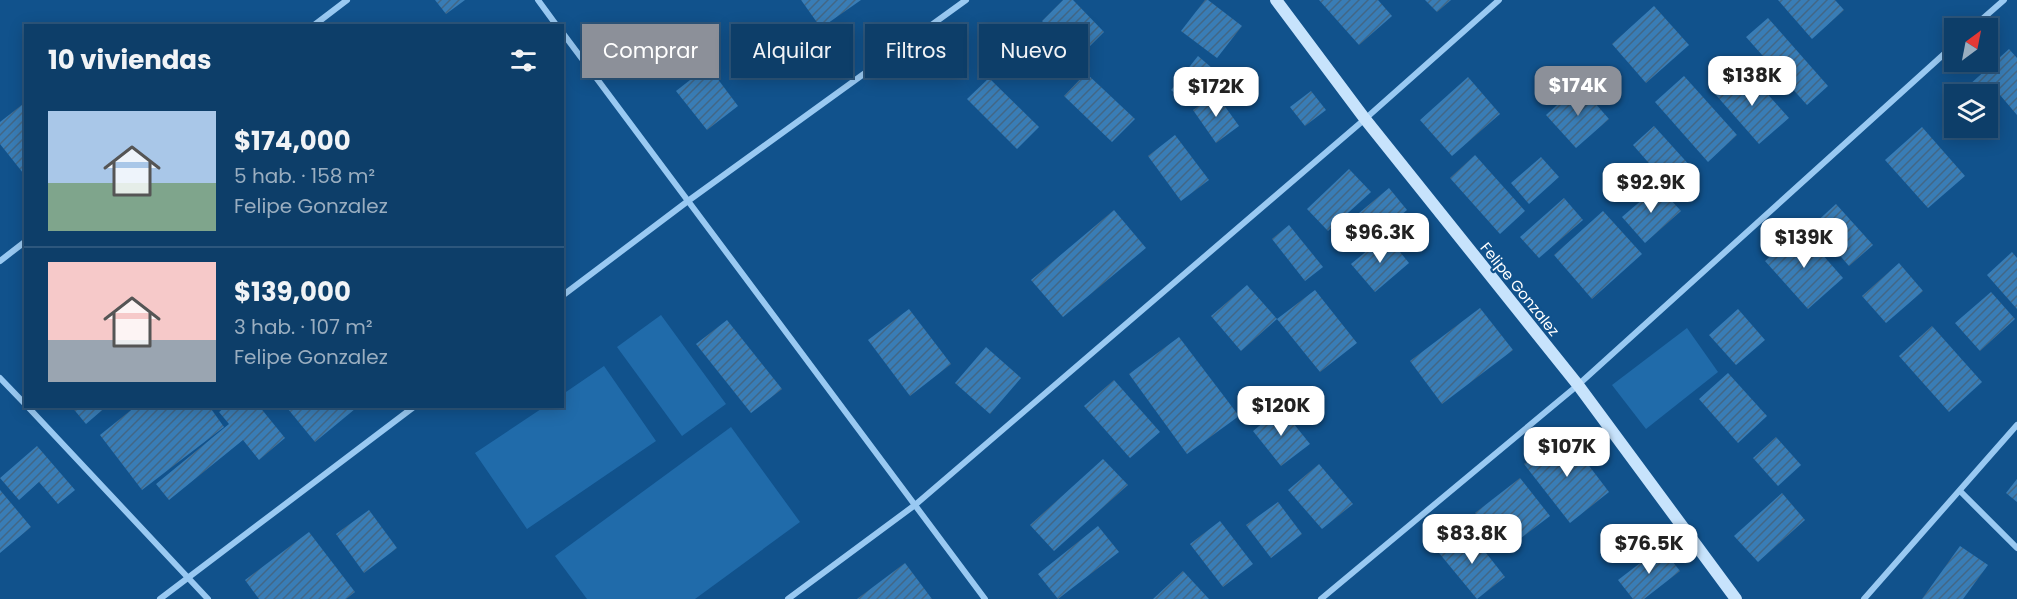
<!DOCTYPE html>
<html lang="es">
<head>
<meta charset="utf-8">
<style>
  body { margin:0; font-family:Poppins,sans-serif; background:#1b4971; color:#f1f3f6; height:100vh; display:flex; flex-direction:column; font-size:22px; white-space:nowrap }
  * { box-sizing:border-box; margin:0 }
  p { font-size:20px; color:#9aaec0 }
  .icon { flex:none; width:33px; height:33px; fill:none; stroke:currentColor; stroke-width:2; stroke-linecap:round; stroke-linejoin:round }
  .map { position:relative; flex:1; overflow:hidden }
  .drawer { position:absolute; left:24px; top:24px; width:540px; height:384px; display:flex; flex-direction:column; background:#0d3e69; border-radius:0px; box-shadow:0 3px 15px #0003,0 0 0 2px #2d577d }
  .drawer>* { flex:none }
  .guide { position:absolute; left:582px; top:24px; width:570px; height:54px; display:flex; gap:12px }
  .needle { width:39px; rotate:32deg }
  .tools { position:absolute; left:1944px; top:18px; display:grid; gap:12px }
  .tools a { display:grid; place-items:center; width:54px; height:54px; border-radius:0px; background:#0d3e69; box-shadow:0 3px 15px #0003,0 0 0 2px #2d577d; font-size:30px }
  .price { position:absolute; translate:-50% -51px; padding:0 14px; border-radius:12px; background:#fff; color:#222; font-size:20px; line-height:39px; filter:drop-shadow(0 2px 3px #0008) }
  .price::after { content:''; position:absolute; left:50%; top:36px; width:18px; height:14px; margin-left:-9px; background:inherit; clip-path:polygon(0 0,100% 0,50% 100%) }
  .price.active { background:#8c9099; color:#fff }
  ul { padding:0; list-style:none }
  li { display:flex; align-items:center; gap:18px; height:150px; padding:0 24px }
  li+li { border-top:2px solid #2d577d }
  li span { display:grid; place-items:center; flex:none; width:168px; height:120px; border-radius:0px; color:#555 }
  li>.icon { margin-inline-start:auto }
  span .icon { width:72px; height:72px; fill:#fffc; stroke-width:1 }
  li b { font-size:26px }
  h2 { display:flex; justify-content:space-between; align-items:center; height:72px; padding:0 24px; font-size:26px }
  .pill { padding:0 21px; border-radius:0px; background:#0d3e69; box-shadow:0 3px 15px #0003,0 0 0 2px #2d577d; font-size:21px; line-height:54px }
  .pill.active { background:#8c9099; color:#fff }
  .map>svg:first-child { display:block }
  .pitch { fill:#206baa }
  .building { fill:url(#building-hatch) }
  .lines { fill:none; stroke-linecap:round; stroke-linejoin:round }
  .street { stroke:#99c9f2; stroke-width:6 }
  .secondary { stroke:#c7e3fc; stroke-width:12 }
  .labels { text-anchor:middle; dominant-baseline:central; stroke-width:4.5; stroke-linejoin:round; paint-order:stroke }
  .street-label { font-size:15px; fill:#fff; stroke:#11528c }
</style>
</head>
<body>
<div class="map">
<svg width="2017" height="599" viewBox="0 0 2017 599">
  <defs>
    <pattern id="building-hatch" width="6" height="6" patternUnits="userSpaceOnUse" patternTransform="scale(1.5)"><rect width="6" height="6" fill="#397db6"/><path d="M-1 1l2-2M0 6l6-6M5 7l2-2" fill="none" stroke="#426786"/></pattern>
  </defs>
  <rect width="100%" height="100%" fill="#11528c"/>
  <!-- pitch -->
  <g class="pitch">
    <polygon points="661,315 726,404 682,436 617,347"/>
    <polygon points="1687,328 1718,372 1646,429 1612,385"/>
    <polygon points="604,366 656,441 527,529 475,453 544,407 562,406 563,394"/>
    <polygon points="731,427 800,522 695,599 587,599 555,556"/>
  </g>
  <!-- building -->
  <g class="building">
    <polygon points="435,0 465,0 446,14"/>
    <polygon points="801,0 861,0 821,28"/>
    <polygon points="1063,0 1073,0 1104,32 1078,58 1042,21"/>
    <polygon points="1205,0 1208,0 1242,26 1217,58 1181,31"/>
    <polygon points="1319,0 1378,0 1392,16 1359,45"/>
    <polygon points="1425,0 1451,0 1437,12"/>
    <polygon points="1778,0 1835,0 1844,10 1812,39"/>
    <polygon points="1654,6 1689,45 1646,83 1612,44"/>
    <polygon points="1768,18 1828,86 1807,105 1746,37"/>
    <polygon points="2009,49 2017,58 2017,115 2000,95 1988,106 1988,94 1976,94 1968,86"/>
    <polygon points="1198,56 1212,68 1185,102 1171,90"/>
    <polygon points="708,66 738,106 707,130 676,91"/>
    <polygon points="1745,69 1789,118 1759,144 1716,95"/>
    <polygon points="1086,73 1135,119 1112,142 1064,96"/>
    <polygon points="1684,76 1737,135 1708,162 1655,102"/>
    <polygon points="1468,77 1500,114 1452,156 1420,120"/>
    <polygon points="989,78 1039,127 1017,149 967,99"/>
    <polygon points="1579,85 1609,119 1576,148 1546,115"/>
    <polygon points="1311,91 1326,110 1305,126 1290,107"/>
    <polygon points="1216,94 1239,126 1216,143 1193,110"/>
    <polygon points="23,104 26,108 26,172 23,173 0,144 0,122"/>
    <polygon points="1654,126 1692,168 1670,187 1633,145"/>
    <polygon points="1922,127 1965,176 1928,208 1885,160"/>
    <polygon points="1175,135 1209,180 1181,201 1148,156"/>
    <polygon points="1475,155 1525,211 1500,234 1450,178"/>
    <polygon points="1541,157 1559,177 1529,204 1511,183"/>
    <polygon points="1349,169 1371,192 1328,231 1307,209"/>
    <polygon points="1658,186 1681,211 1645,243 1622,217"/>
    <polygon points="1389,188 1407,210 1377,235 1359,213"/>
    <polygon points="1564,198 1583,220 1539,258 1520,237"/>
    <polygon points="1836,204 1873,245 1849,266 1813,225"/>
    <polygon points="1114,210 1146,248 1063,317 1031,280"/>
    <polygon points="1603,211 1642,254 1592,299 1554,255"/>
    <polygon points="1289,225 1323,267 1305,281 1272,239"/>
    <polygon points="1800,229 1843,278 1808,309 1765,261"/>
    <polygon points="1386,235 1409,263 1375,292 1351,264"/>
    <polygon points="2012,252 2017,258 2017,309 1987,275"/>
    <polygon points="1899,263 1923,291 1886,323 1862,296"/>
    <polygon points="1247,285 1277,319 1315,290 1357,343 1320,372 1277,319 1241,351 1211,316"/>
    <polygon points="1991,292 2015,319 1980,351 1955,323"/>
    <polygon points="1480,308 1513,350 1442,404 1410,361"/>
    <polygon points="909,309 951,364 910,396 868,340"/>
    <polygon points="1738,309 1765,340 1736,365 1709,335"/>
    <polygon points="727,320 782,389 751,413 696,344"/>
    <polygon points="1932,326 1982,382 1949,412 1899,356"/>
    <polygon points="1179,337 1239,416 1187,454 1129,374"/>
    <polygon points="986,347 1021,378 990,414 955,383"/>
    <polygon points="1728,373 1767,416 1738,443 1699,399"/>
    <polygon points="1114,380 1160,432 1130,458 1084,406"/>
    <polygon points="71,406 107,406 86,424"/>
    <polygon points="136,406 209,406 224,427 142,490 100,435"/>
    <polygon points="226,406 259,406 285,438 259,460 243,440 169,500 156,484 229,424 219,412"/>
    <polygon points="290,406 353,406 355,409 315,442 288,409"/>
    <polygon points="1281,408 1310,444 1281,466 1253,431"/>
    <polygon points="1564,433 1609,492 1570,523 1524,464"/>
    <polygon points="1776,437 1801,465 1778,486 1753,458"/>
    <polygon points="37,446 75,490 58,504 39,482 19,500 0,478"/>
    <polygon points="1103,459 1128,485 1054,551 1030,525"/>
    <polygon points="1319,464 1353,504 1322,529 1288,490"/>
    <polygon points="1520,478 1550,516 1504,551 1475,513"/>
    <polygon points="2017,479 2017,502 2006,493"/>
    <polygon points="0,490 31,527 0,553"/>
    <polygon points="1782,493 1805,520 1758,562 1734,536"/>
    <polygon points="1278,502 1302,534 1271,558 1246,525"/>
    <polygon points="369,510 397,548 364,573 336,534"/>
    <polygon points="1220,521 1253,564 1223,587 1190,544"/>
    <polygon points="1098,526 1119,552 1058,599 1038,574"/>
    <polygon points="1468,530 1505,577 1477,599 1439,553"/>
    <polygon points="309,532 355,592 346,599 259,599 245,580"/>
    <polygon points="1960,546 1988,565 1963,599 1922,599"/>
    <polygon points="1661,547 1680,571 1644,599 1633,599 1618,580"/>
    <polygon points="905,563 932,599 857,599"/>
    <polygon points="1183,571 1209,599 1153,599"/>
  </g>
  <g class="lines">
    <!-- street -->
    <g class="street">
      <polyline points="538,0 557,26"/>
      <polyline points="313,26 347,0"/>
      <polyline points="1972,28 2004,0"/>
      <polyline points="562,32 985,599"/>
      <polyline points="0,261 26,241"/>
      <polyline points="562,296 688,201 966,0"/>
      <polyline points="0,378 26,405"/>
      <polyline points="27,406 208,599"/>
      <polyline points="1960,491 2017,548"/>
      <polyline points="160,599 415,406"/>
      <polyline points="788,599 915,505 1365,119 1499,0"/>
      <polyline points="1321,599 1578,385 1954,45"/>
      <polyline points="1864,599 2017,425"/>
    </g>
    <!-- secondary -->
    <polyline class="secondary" points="1276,0 1365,119 1578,385 1736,599"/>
  </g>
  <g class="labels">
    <!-- street labels -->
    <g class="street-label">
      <text transform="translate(1520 289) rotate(51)">Felipe Gonzalez</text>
    </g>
  </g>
</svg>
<div class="tools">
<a><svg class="needle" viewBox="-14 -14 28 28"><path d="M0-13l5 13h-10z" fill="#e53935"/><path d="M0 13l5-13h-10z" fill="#9aaec0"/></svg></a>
<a><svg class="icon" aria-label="layers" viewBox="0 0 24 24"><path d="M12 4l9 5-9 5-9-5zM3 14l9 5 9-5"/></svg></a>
</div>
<b class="price" style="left:1752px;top:107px">$138K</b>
<b class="price active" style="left:1578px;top:117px">$174K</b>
<b class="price" style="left:1216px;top:118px">$172K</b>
<b class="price" style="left:1651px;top:214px">$92.9K</b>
<b class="price" style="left:1380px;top:264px">$96.3K</b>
<b class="price" style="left:1804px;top:269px">$139K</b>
<b class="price" style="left:1281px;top:437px">$120K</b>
<b class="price" style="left:1567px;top:478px">$107K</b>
<b class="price" style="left:1472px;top:565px">$83.8K</b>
<b class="price" style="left:1649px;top:575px">$76.5K</b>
<div class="guide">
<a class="pill active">Comprar</a>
<a class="pill">Alquilar</a>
<a class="pill">Filtros</a>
<a class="pill">Nuevo</a>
</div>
<section class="drawer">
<h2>10 viviendas<svg class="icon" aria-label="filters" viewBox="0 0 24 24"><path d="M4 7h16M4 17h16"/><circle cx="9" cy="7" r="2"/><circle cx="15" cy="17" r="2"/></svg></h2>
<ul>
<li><span style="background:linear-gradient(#a9c7e8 60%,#7fa58c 0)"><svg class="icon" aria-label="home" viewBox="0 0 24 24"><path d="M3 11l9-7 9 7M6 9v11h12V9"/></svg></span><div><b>$174,000</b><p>5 hab. · 158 m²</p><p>Felipe Gonzalez</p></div></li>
<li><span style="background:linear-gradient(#f6c9c9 65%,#9aa5b1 0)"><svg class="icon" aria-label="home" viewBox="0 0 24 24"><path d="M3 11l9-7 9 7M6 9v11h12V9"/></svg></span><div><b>$139,000</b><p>3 hab. · 107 m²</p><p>Felipe Gonzalez</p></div></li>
</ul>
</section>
</div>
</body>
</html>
